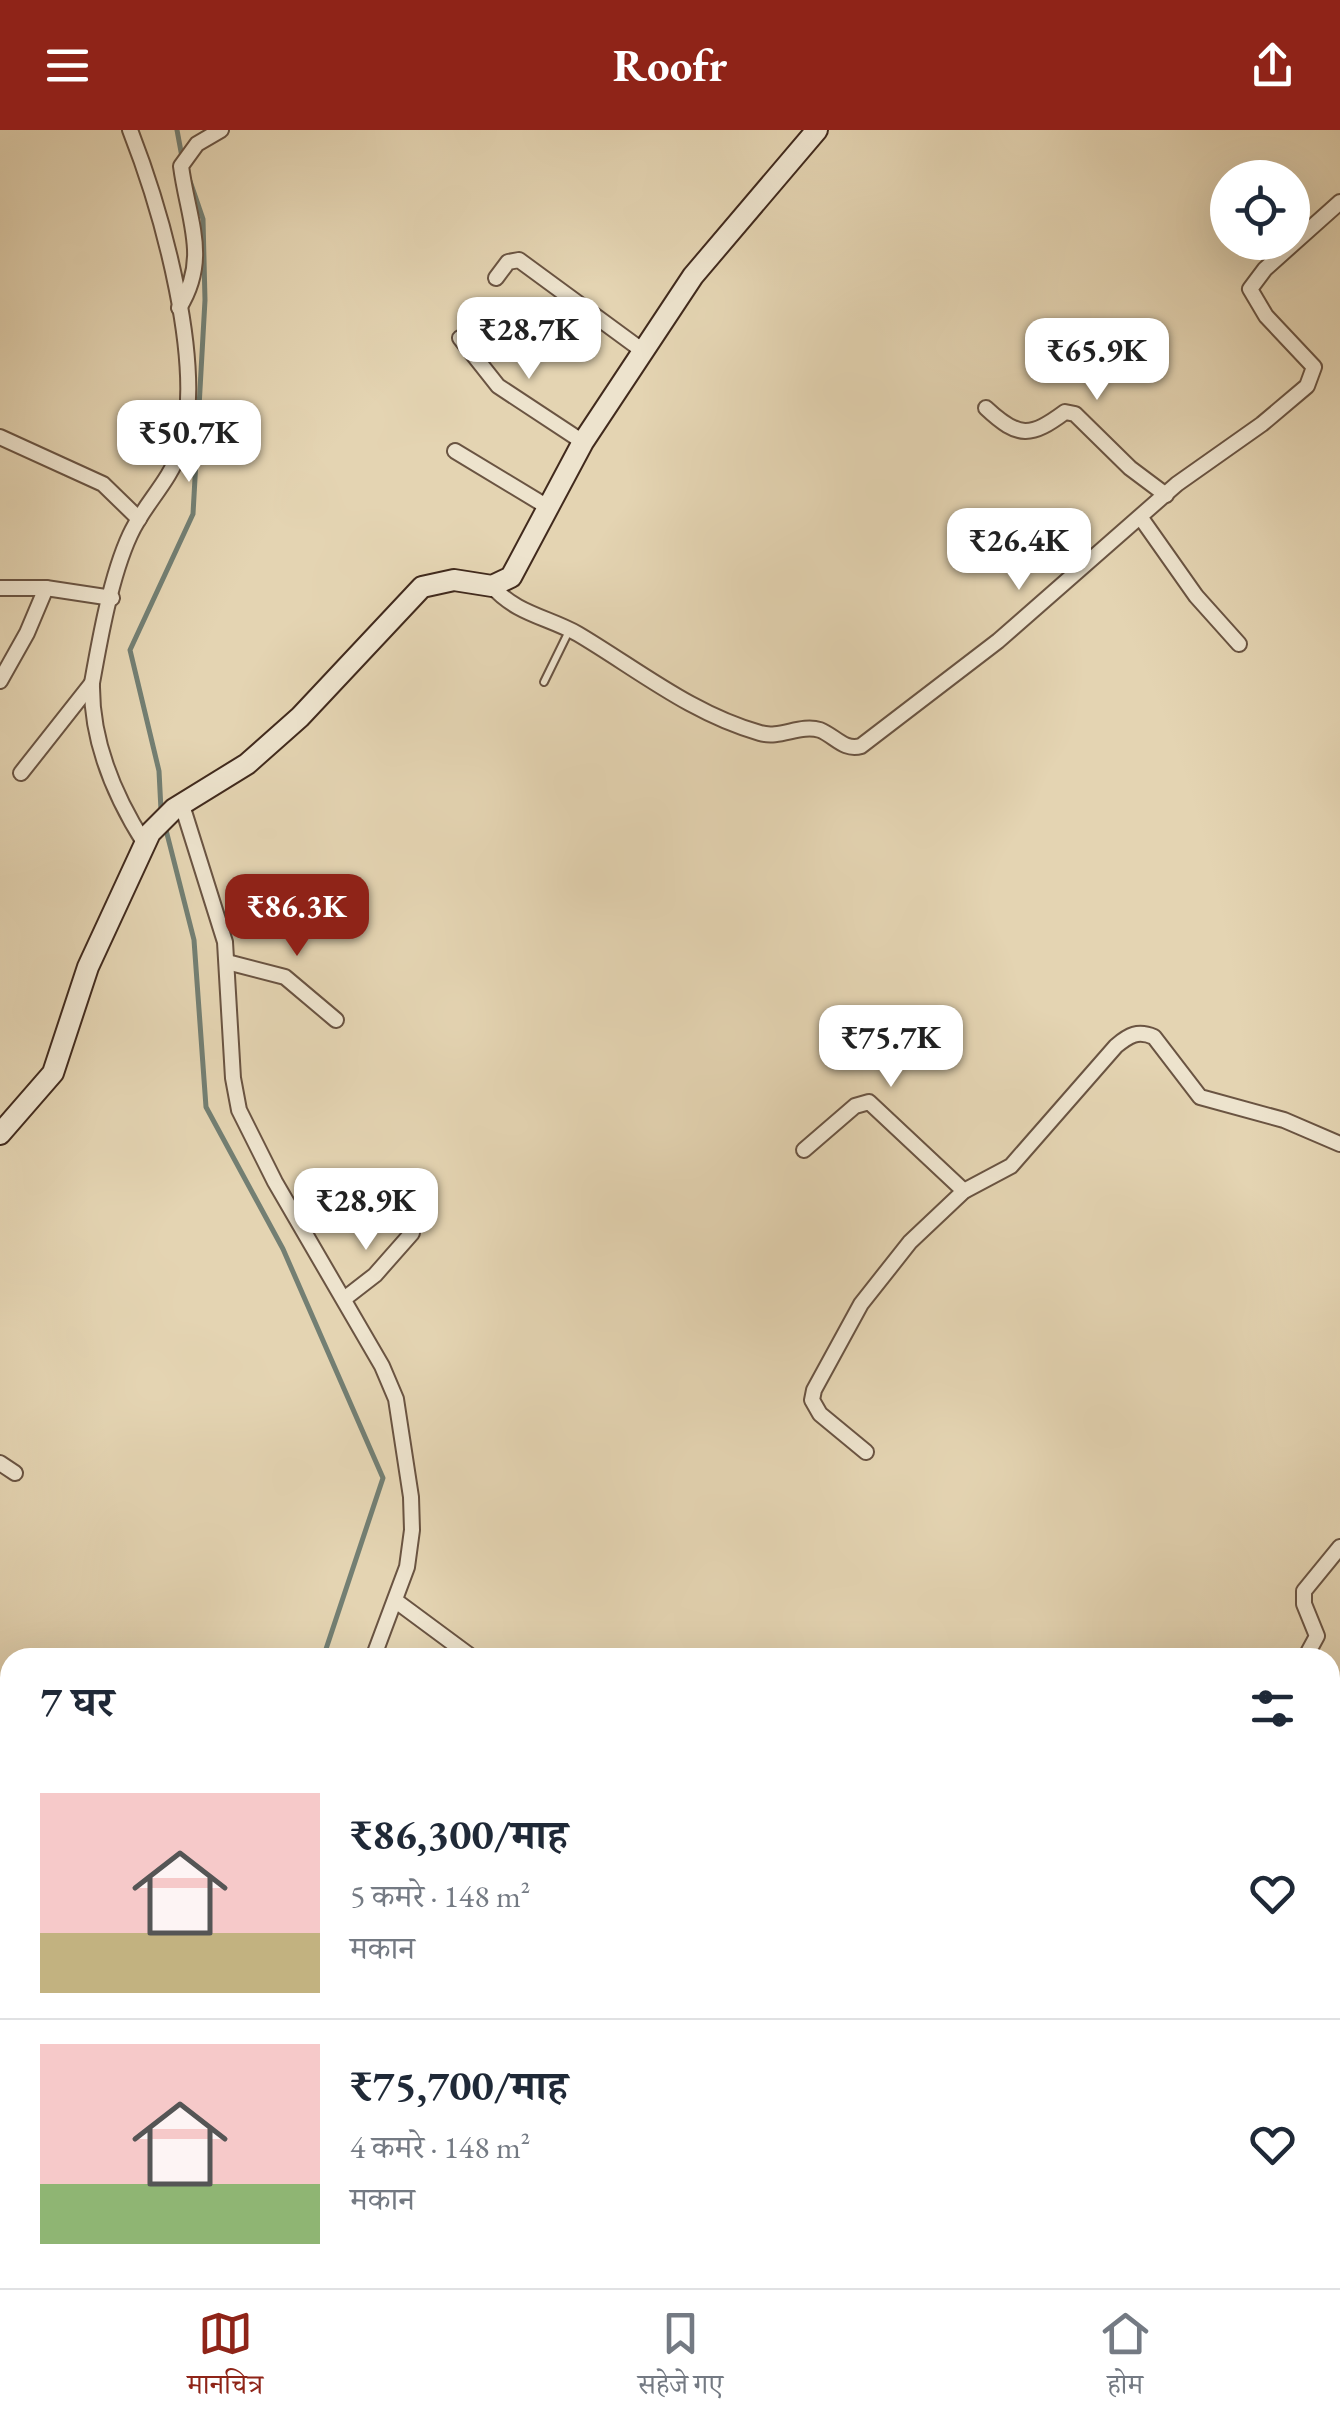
<!DOCTYPE html>
<html lang="hi">
<head>
<meta charset="utf-8">
<style>
  body { margin:0; font-family:"EB Garamond","Noto Serif Devanagari",serif; background:#f2f2f3; color:#1f2937; height:100vh; display:flex; flex-direction:column; font-size:38px; white-space:nowrap }
  * { box-sizing:border-box; margin:0 }
  p { font-size:32px; color:#747a83 }
  .icon { flex:none; width:55px; height:55px; fill:none; stroke:currentColor; stroke-width:2; stroke-linecap:round; stroke-linejoin:round }
  .map { position:relative; flex:1; overflow:hidden }
  .sheet { position:absolute; left:0px; top:1518px; width:1340px; height:642px; display:flex; flex-direction:column; background:#fff; border-radius:30px 30px 0 0; box-shadow:0 10px 40px #0002 }
  .sheet>* { flex:none }
  .tools { position:absolute; left:1210px; top:30px; display:grid; gap:20px }
  .tools a { display:grid; place-items:center; width:100px; height:100px; border-radius:50%; background:#fff; box-shadow:0 10px 40px #0002; font-size:50px }
  .price { position:absolute; translate:-50% -85px; padding:0 22px; border-radius:20px; background:#fff; color:#222; font-size:32px; line-height:65px; filter:drop-shadow(0 2px 5px #0008) }
  .price::after { content:''; position:absolute; left:50%; top:60px; width:30px; height:22px; margin-left:-15px; background:inherit; clip-path:polygon(0 0,100% 0,50% 100%) }
  .price.on { background:#8f2418; color:#fff }
  ul { padding:0; list-style:none }
  li { display:flex; align-items:center; gap:30px; height:250px; padding:0 40px }
  li+li { border-top:2px solid #e0e1e3 }
  li span { display:grid; place-items:center; flex:none; width:280px; height:200px; border-radius:0px; color:#555 }
  li>.icon { margin-inline-start:auto }
  span .icon { width:120px; height:120px; fill:#fffc; stroke-width:1 }
  li b { font-size:42px }
  h2 { display:flex; justify-content:space-between; align-items:center; height:120px; padding:0 40px; font-size:42px }
  header { display:flex; justify-content:space-between; align-items:center; height:130px; padding:0 40px; background:#8f2418; color:#fff; font-size:45px; font-weight:700 }
  .tabs { display:flex; justify-content:space-around; align-items:center; height:140px; border-top:2px solid #e0e1e3; background:#fff; font-size:28px; color:#747a83 }
  .tabs a { display:grid; justify-items:center; gap:5px }
  .tabs .on { color:#8f2418 }
  .map>svg:first-child { display:block }
  .lines { fill:none; stroke-linecap:round; stroke-linejoin:round }
  .stream { stroke:#737f73; stroke-width:5 }
  .lane-casing { stroke:#6a5442; stroke-width:10 }
  .street-casing { stroke:#6a5442; stroke-width:18 }
  .secondary-casing { stroke:#412a1d; stroke-width:24 }
  .lane { stroke:#ede3cd; stroke-width:6 }
  .street { stroke:#ede3cd; stroke-width:14 }
  .secondary { stroke:#ede3cd; stroke-width:20 }
</style>
</head>
<body>
<header><svg class="icon" aria-label="menu" viewBox="0 0 24 24"><path d="M4 6h16M4 12h16M4 18h16"/></svg>Roofr<svg class="icon" aria-label="share" viewBox="0 0 24 24"><path d="M12 15V3M7 8l5-5 5 5M5 13v7h14v-7"/></svg></header>
<div class="map">
<svg width="1340" height="2158" viewBox="0 0 1340 2158">
  <rect width="100%" height="100%" fill="#e4d4b2"/>
  <filter id="stains"><feTurbulence type="fractalNoise" baseFrequency=".002" numOctaves="4"/><feColorMatrix values="0 0 0 0 .2 0 0 0 0 .09 0 0 0 0 .02 0 0 0 .5 -.17"/></filter>
  <radialGradient id="worn" r=".72"><stop offset=".6" stop-color="#630" stop-opacity="0"/><stop offset="1" stop-color="#630" stop-opacity=".3"/></radialGradient>
  <g class="lines">
    <!-- stream -->
    <g class="stream">
      <polyline points="177,0 182,27"/>
      <polyline points="161,680 159,641 130,520 193,384 205,170 203,89 190,51"/>
      <polyline points="165,696 194,810 206,977 283,1119 383,1348 323,1528"/>
      <polyline points="266,2150 270,2158"/>
    </g>
    <!-- lane casing -->
    <g class="lane-casing">
      <polyline id="lane" points="544,552 569,501"/>
    </g>
    <!-- street casing -->
    <g class="street-casing">
      <g id="street">
        <path d="M 130,0 C 161,79 207,238 180,320 C 169,353 144,374 130,405 C 111,446 100,508 92,553 C 91,610 115,667 145,714"/>
        <polyline points="496,148 508,132 519,130 643,221"/>
        <path d="M 179,178 C 210,128 188,90 181,36 L 197,14 L 221,0"/>
        <polyline points="460,208 498,256 583,312"/>
        <path d="M 986,278 C 1019,309 1031,307 1065,282 L 1075,284 L 1130,338 L 1166,365"/>
        <polyline points="0,307 103,354 139,389"/>
        <polyline points="455,321 546,376"/>
        <polyline points="1141,388 1196,466 1239,514"/>
        <path d="M 492,456 C 516,484 548,487 578,504 C 637,539 692,584 760,603 C 780,609 800,594 820,600 C 835,606 844,621 861,616 L 998,511 L 1177,354 L 1262,294 L 1307,256 L 1314,237 L 1266,186 L 1250,159 L 1265,139 L 1340,72"/>
        <polyline points="0,458 46,458 112,468"/>
        <polyline points="0,551 27,503 46,458"/>
        <polyline points="21,643 92,553"/>
        <polyline points="182,675 225,812 233,948 239,980 275,1052 382,1236 396,1269 411,1367 412,1400 407,1437 373,1528"/>
        <polyline points="227,832 285,847 336,890"/>
        <polyline points="804,1020 855,976 869,972 964,1061"/>
        <polyline points="344,1169 375,1145 412,1103"/>
        <path d="M 866,1322 L 820,1284 L 812,1270 L 814,1260 L 861,1174 L 910,1112 L 964,1061 L 1011,1036 L 1116,916 C 1129,905 1138,900 1154,907 L 1200,967 L 1284,990 L 1340,1014"/>
        <polyline points="0,1333 15,1343"/>
        <polyline points="396,1471 473,1528"/>
        <polyline points="1305,1528 1317,1506 1304,1474 1304,1461 1340,1417"/>
        <polyline points="0,2068 10,2069"/>
      </g>
    </g>
    <!-- secondary casing -->
    <g class="secondary-casing">
      <polyline id="secondary" points="0,1004 53,943 88,837 150,703 174,679 247,634 300,587 422,457 454,450 492,456 511,447 583,312 693,146 817,0"/>
    </g>
    <!-- lane -->
    <use href="#lane" class="lane"/>
    <!-- street -->
    <use href="#street" class="street"/>
    <!-- secondary -->
    <use href="#secondary" class="secondary"/>
  </g>
  <rect width="100%" height="100%" filter="url(#stains)"/>
  <rect width="100%" height="100%" fill="url(#worn)"/>
</svg>
<div class="tools">
<a><svg class="icon" aria-label="locate" viewBox="0 0 24 24"><circle cx="12" cy="12" r="6"/><path d="M12 2v4M12 18v4M2 12h4M18 12h4"/></svg></a>
</div>
<b class="price" style="left:529px;top:252px">₹28.7K</b>
<b class="price" style="left:1097px;top:273px">₹65.9K</b>
<b class="price" style="left:189px;top:355px">₹50.7K</b>
<b class="price" style="left:1019px;top:463px">₹26.4K</b>
<b class="price on" style="left:297px;top:829px">₹86.3K</b>
<b class="price" style="left:891px;top:960px">₹75.7K</b>
<b class="price" style="left:366px;top:1123px">₹28.9K</b>
<section class="sheet">
<h2>7 घर<svg class="icon" aria-label="filters" viewBox="0 0 24 24"><path d="M4 7h16M4 17h16"/><circle cx="9" cy="7" r="2"/><circle cx="15" cy="17" r="2"/></svg></h2>
<ul>
<li><span style="background:linear-gradient(#f6c9c9 70%,#c2b280 0)"><svg class="icon" aria-label="home" viewBox="0 0 24 24"><path d="M3 11l9-7 9 7M6 9v11h12V9"/></svg></span><div><b>₹86,300/माह</b><p>5 कमरे · 148 m²</p><p>मकान</p></div><svg class="icon" aria-label="heart" viewBox="0 0 24 24"><path d="M12 20l-8-8c-3-5 5-10 8-4 3-6 11-1 8 4z"/></svg></li>
<li><span style="background:linear-gradient(#f6c9c9 70%,#8fb573 0)"><svg class="icon" aria-label="home" viewBox="0 0 24 24"><path d="M3 11l9-7 9 7M6 9v11h12V9"/></svg></span><div><b>₹75,700/माह</b><p>4 कमरे · 148 m²</p><p>मकान</p></div><svg class="icon" aria-label="heart" viewBox="0 0 24 24"><path d="M12 20l-8-8c-3-5 5-10 8-4 3-6 11-1 8 4z"/></svg></li>
</ul>
</section>
</div>
<nav class="tabs">
<a class="on"><svg class="icon" aria-label="map" viewBox="0 0 24 24"><path d="M3 6l6-2 6 2 6-2v14l-6 2-6-2-6 2zM9 4v14M15 6v14"/></svg>मानचित्र</a>
<a><svg class="icon" aria-label="saved" viewBox="0 0 24 24"><path d="M7 4h10v16l-5-4-5 4z"/></svg>सहेजे गए</a>
<a><svg class="icon" aria-label="home" viewBox="0 0 24 24"><path d="M3 11l9-7 9 7M6 9v11h12V9"/></svg>होम</a>
</nav>
</body>
</html>
